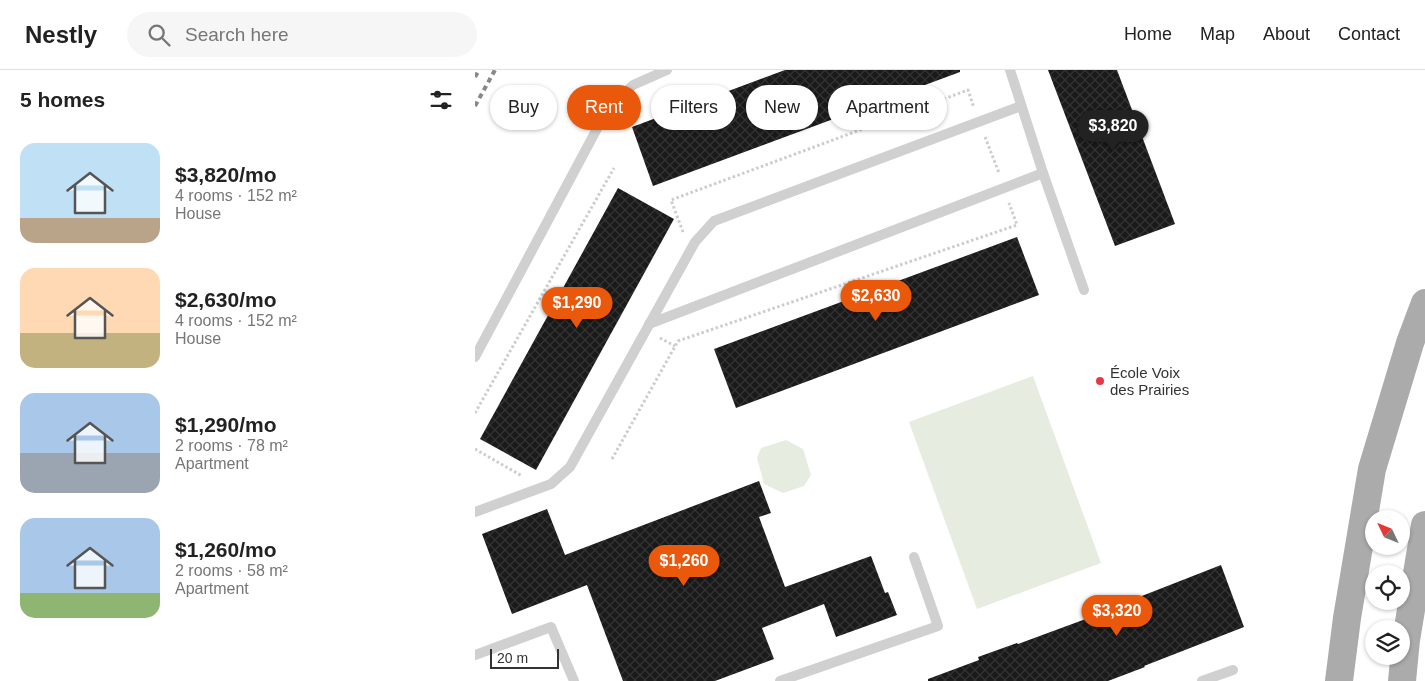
<!DOCTYPE html>
<html lang="en">
<head>
<meta charset="utf-8">
<style>
  body { margin:0; font-family:Helvetica,sans-serif; background:#f6f6f6; color:#222; height:100vh; display:flex; flex-direction:column; font-size:19px; white-space:nowrap }
  * { box-sizing:border-box; margin:0 }
  p { font-size:16px; color:#767676 }
  .icon { flex:none; width:28px; height:28px; fill:none; stroke:currentColor; stroke-width:2; stroke-linecap:round; stroke-linejoin:round }
  .map { position:relative; flex:1; overflow:hidden }
  .details { display:flex; flex-direction:column; background:#fff; width:475px }
  .details>* { flex:none }
  .hud { position:absolute; left:15px; top:15px; width:475px; height:45px; display:flex; gap:10px }
  .needle { width:32px; rotate:313deg }
  .controls { position:absolute; left:890px; top:440px; display:grid; gap:10px }
  .controls a { display:grid; place-items:center; width:45px; height:45px; border-radius:50%; background:#fff; box-shadow:0 1px 4px #0004; font-size:25px }
  .scale { position:absolute; left:15px; bottom:12px; width:69px; box-sizing:border-box; padding-left:5px; border:2px solid #333; border-top:0; font-size:14px; line-height:18px; white-space:nowrap; color:#333; -webkit-text-stroke:4px #fff; paint-order:stroke }
  .price { position:absolute; translate:-50% -42px; padding:0 11px; border-radius:18px; background:#ea580c; color:#fff; font-size:16px; line-height:32px; filter:drop-shadow(0 1px 2px #0008) }
  .price::after { content:''; position:absolute; left:50%; top:30px; width:15px; height:11px; margin-left:-8px; background:inherit; clip-path:polygon(0 0,100% 0,50% 100%) }
  .price.selected { background:#222; color:#fff }
  ul { padding:0; list-style:none }
  li { display:flex; align-items:center; gap:15px; height:125px; padding:0 20px }
  li span { display:grid; place-items:center; flex:none; width:140px; height:100px; border-radius:15px; color:#555 }
  li>.icon { margin-inline-start:auto }
  span .icon { width:60px; height:60px; fill:#fffc; stroke-width:1 }
  li b { font-size:21px }
  h2 { display:flex; justify-content:space-between; align-items:center; height:60px; padding:0 20px; font-size:21px }
  .chip { padding:0 18px; border-radius:22px; background:#fff; box-shadow:0 1px 4px #0004; font-size:18px; line-height:45px }
  .chip.selected { background:#ea580c; color:#fff }
  header { display:flex; align-items:center; gap:30px; box-sizing:border-box; height:70px; padding:0 25px; background:#fff; border-bottom:1px solid #e0e0e0 }
  header strong { font-size:24px }
  nav { display:flex; gap:28px; margin-inline-start:auto; font-size:18px }
  .search { width:350px; height:45px; background:#f6f6f6; display:flex; align-items:center; gap:12px; box-sizing:border-box; padding:0 18px; border-radius:28px; color:#767676; font-size:19px }
  main { display:flex; flex:1; min-height:0 }
  .map>svg:first-child { display:block }
  .green { fill:#e6ecdf }
  .building { fill:url(#building-cross-hatch) }
  .lines { fill:none; stroke-linecap:round; stroke-linejoin:round }
  .path { stroke:#cdcdcd; stroke-width:3; stroke-dasharray:2.5 2.5; stroke-linecap:butt }
  .lane { stroke:#d0d0d0; stroke-width:10 }
  .primary { stroke:#ababab; stroke-width:28 }
  .rail { stroke:#888; stroke-width:4; stroke-dasharray:5 4; stroke-linecap:butt }
  .poi-dot { fill:#e63946; stroke:#fff; stroke-width:2 }
  .labels { text-anchor:middle; dominant-baseline:central; stroke-width:5; stroke-linejoin:round; paint-order:stroke }
  .poi-label { font-size:15px; fill:#333; stroke:#fff; text-anchor:start }
</style>
</head>
<body>
<header>
<strong>Nestly</strong>
<div class="search"><svg class="icon" aria-label="search" viewBox="0 0 24 24"><circle cx="10" cy="10" r="6"/><path d="M15 15l6 6"/></svg>Search here</div>
<nav><a>Home</a><a>Map</a><a>About</a><a>Contact</a></nav>
</header>
<main>
<section class="details">
<h2>5 homes<svg class="icon" aria-label="filters" viewBox="0 0 24 24"><path d="M4 7h16M4 17h16"/><circle cx="9" cy="7" r="2"/><circle cx="15" cy="17" r="2"/></svg></h2>
<ul>
<li><span style="background:linear-gradient(#bfe0f5 75%,#b9a48a 0)"><svg class="icon" aria-label="home" viewBox="0 0 24 24"><path d="M3 11l9-7 9 7M6 9v11h12V9"/></svg></span><div><b>$3,820/mo</b><p>4 rooms · 152 m²</p><p>House</p></div></li>
<li><span style="background:linear-gradient(#ffd9b3 65%,#c2b280 0)"><svg class="icon" aria-label="home" viewBox="0 0 24 24"><path d="M3 11l9-7 9 7M6 9v11h12V9"/></svg></span><div><b>$2,630/mo</b><p>4 rooms · 152 m²</p><p>House</p></div></li>
<li><span style="background:linear-gradient(#a9c7e8 60%,#9aa5b1 0)"><svg class="icon" aria-label="home" viewBox="0 0 24 24"><path d="M3 11l9-7 9 7M6 9v11h12V9"/></svg></span><div><b>$1,290/mo</b><p>2 rooms · 78 m²</p><p>Apartment</p></div></li>
<li><span style="background:linear-gradient(#a9c7e8 75%,#8fb573 0)"><svg class="icon" aria-label="home" viewBox="0 0 24 24"><path d="M3 11l9-7 9 7M6 9v11h12V9"/></svg></span><div><b>$1,260/mo</b><p>2 rooms · 58 m²</p><p>Apartment</p></div></li>
</ul>
</section>
<div class="map">
<svg width="950" height="611" viewBox="0 0 950 611">
  <defs>
    <pattern id="building-cross-hatch" width="8" height="8" patternUnits="userSpaceOnUse" patternTransform="scale(1.25)"><rect width="8" height="8" fill="#1a1a1a"/><path d="M0 0l8 8M0 8l8-8" fill="none" stroke="#333"/></pattern>
  </defs>
  <rect width="100%" height="100%" fill="#fff"/>
  <!-- green -->
  <g class="green">
    <polygon points="558,306 626,493 502,539 434,352"/>
    <polygon points="311,370 328,379 336,405 329,416 308,423 289,414 282,388 286,378"/>
  </g>
  <!-- building -->
  <g class="building">
    <polygon points="310,0 485,0 485,2 178,116 157,57"/>
    <polygon points="573,0 642,0 700,154 640,176"/>
    <polygon points="143,118 199,149 61,400 5,369"/>
    <polygon points="542,167 564,225 261,338 239,279"/>
    <polygon points="284,411 296,443 284,447 310,517 396,486 410,523 413,522 422,545 361,567 349,534 287,558 299,589 240,611 148,611 112,515 37,544 7,464 72,439 90,485"/>
    <polygon points="746,495 769,557 669,596 670,597 633,611 453,611 453,609 504,590 503,587 542,573 543,574 654,533 654,531"/>
  </g>
  <g class="lines">
    <!-- path -->
    <g class="path">
      <polyline points="510,67 524,103"/>
      <polyline points="208,162 196,130 493,20 499,38"/>
      <polyline points="185,268 200,276"/>
      <polyline points="0,343 139,98"/>
      <polyline points="0,379 47,406"/>
      <polyline points="137,389 203,271 542,155 534,133"/>
    </g>
    <!-- lane -->
    <g class="lane">
      <polyline points="535,0 568,103 609,220"/>
      <polyline points="174,254 568,103"/>
      <polyline points="0,287 132,40 158,15 192,0"/>
      <polyline points="0,442 76,414 95,397 220,172 239,151 546,36"/>
      <polyline points="0,585 76,557 99,611"/>
      <polyline points="305,611 463,556 439,487"/>
      <polyline points="727,611 758,600"/>
    </g>
    <!-- primary -->
    <g class="primary">
      <polyline points="864,611 872,548 897,399 935,273 950,233"/>
      <polyline points="927,611 931,570 950,455"/>
    </g>
    <!-- rail -->
    <g class="rail">
      <polyline points="0,7 4,0"/>
      <polyline points="0,36 20,0"/>
    </g>
  </g>
  <!-- markers -->
  <circle class="poi-dot" cx="625" cy="311" r="5"/>
  <g class="labels">
    <!-- poi labels -->
    <g class="poi-label">
      <text x="635" y="302">École Voix<tspan x="635" dy="17">des Prairies</tspan></text>
    </g>
  </g>
</svg>
<div class="controls">
<a><svg class="needle" viewBox="-14 -14 28 28"><path d="M0-13l5 13h-10z" fill="#e53935"/><path d="M0 13l5-13h-10z" fill="#767676"/></svg></a>
<a><svg class="icon" aria-label="locate" viewBox="0 0 24 24"><circle cx="12" cy="12" r="6"/><path d="M12 2v4M12 18v4M2 12h4M18 12h4"/></svg></a>
<a><svg class="icon" aria-label="layers" viewBox="0 0 24 24"><path d="M12 4l9 5-9 5-9-5zM3 14l9 5 9-5"/></svg></a>
</div>
<div class="scale">20 m</div>
<b class="price selected" style="left:638px;top:82px">$3,820</b>
<b class="price" style="left:401px;top:252px">$2,630</b>
<b class="price" style="left:102px;top:259px">$1,290</b>
<b class="price" style="left:209px;top:517px">$1,260</b>
<b class="price" style="left:642px;top:567px">$3,320</b>
<div class="hud">
<a class="chip">Buy</a>
<a class="chip selected">Rent</a>
<a class="chip">Filters</a>
<a class="chip">New</a>
<a class="chip">Apartment</a>
</div>
</div>
</main>
</body>
</html>
